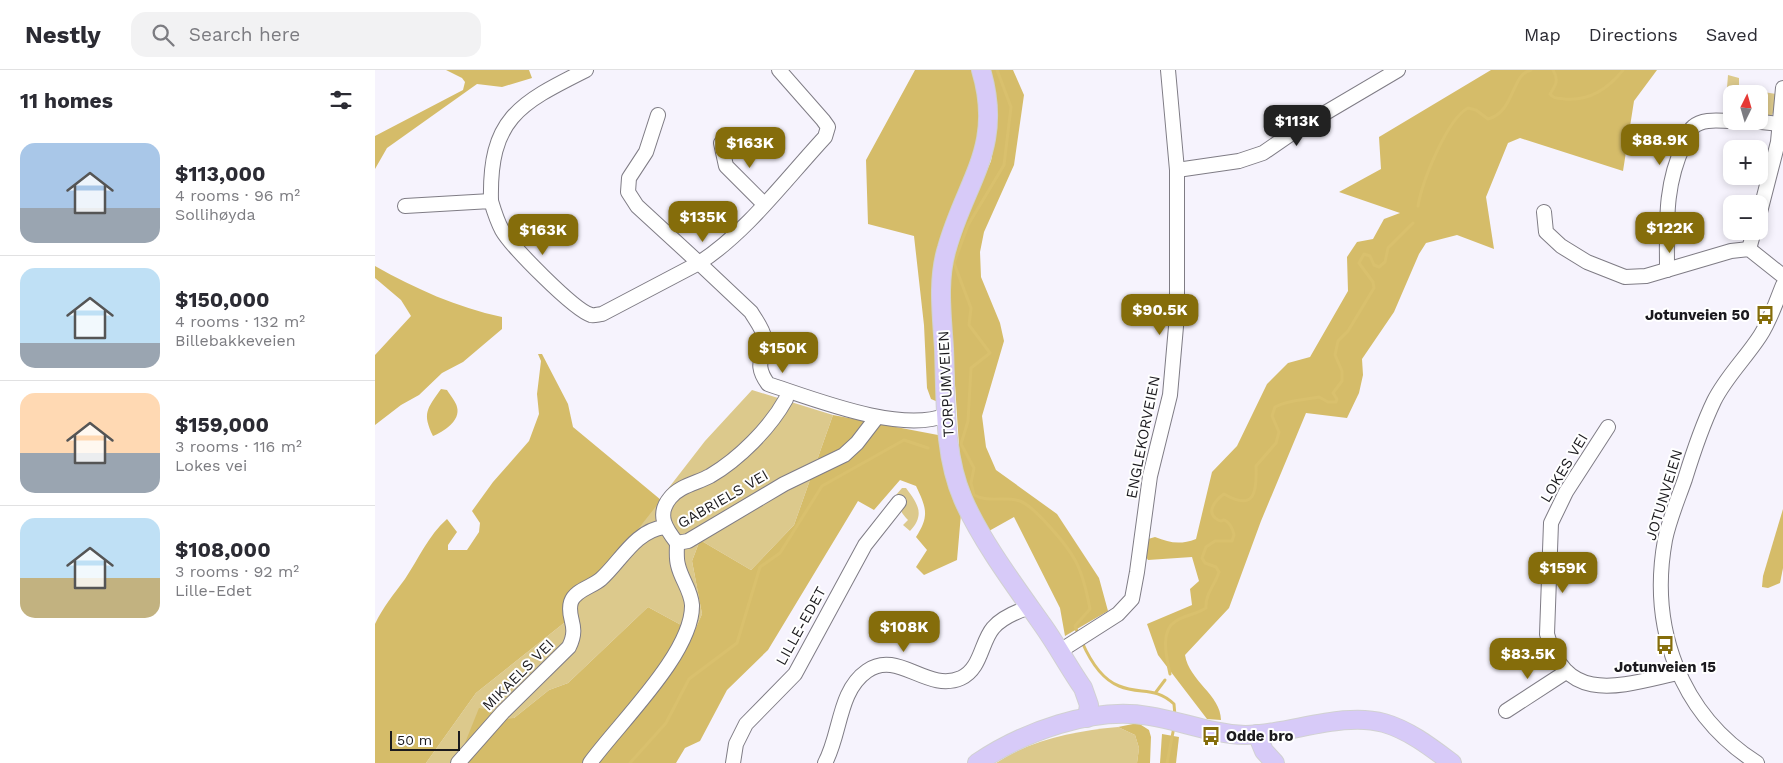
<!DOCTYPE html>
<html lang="en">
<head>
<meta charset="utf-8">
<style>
  body { margin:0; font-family:"Work Sans",sans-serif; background:#f2f2f3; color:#2b2b33; height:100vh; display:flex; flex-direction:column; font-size:19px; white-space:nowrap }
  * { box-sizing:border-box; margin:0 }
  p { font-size:16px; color:#7c7c81 }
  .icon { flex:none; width:28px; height:28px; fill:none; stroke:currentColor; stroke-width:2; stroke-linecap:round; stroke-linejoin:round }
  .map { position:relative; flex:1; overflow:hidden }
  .side { display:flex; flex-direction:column; background:#fff; width:375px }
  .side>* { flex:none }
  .needle { width:32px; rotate:5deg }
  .fabs { position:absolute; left:1348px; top:15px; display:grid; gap:10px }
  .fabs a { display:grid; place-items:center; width:45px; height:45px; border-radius:10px; background:#fff; box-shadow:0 2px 8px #0003; font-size:25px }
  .scale { position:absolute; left:15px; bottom:12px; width:70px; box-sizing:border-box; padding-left:5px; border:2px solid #1b1a1e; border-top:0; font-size:14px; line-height:18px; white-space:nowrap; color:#1b1a1e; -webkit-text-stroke:4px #fff; paint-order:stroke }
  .price { position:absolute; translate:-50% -42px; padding:0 11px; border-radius:10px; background:#856d0b; color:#fff; font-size:16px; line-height:32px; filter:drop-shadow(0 1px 2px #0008) }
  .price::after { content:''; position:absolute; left:50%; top:30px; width:15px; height:11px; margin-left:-8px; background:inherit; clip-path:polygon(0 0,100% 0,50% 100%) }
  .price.current { background:#222; color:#fff }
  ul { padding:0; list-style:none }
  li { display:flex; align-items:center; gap:15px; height:125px; padding:0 20px }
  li+li { border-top:1px solid #e1e1e2 }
  li span { display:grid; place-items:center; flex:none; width:140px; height:100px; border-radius:15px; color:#555 }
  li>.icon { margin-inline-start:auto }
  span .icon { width:60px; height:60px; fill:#fffc; stroke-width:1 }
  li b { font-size:21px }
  h2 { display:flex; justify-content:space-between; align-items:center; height:60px; padding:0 20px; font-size:21px }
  header { display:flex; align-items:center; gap:30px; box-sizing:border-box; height:70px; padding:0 25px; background:#fff; border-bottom:1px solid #e1e1e2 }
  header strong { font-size:24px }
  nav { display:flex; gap:28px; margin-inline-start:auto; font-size:18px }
  .search { width:350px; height:45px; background:#f2f2f3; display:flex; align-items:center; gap:12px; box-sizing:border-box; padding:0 18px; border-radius:15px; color:#7c7c81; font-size:19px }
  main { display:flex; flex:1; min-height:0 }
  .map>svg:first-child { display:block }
  .green { fill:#dcc98c }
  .forest { fill:#d5bc69 }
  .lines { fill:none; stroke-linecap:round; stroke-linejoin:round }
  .stream { stroke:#d9c06d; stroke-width:3 }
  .minor-casing { stroke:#7f7c85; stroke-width:16 }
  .major-casing { stroke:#d1d1d2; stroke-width:20 }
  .minor { stroke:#fff; stroke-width:14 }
  .major { stroke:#d7caf8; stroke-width:18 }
  .labels { text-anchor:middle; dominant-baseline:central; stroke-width:4; stroke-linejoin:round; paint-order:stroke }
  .poi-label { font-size:15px; font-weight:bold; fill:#1b1a1e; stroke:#fff; text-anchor:end }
  .street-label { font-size:15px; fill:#1b1a1e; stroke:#fff }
</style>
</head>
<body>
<header>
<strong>Nestly</strong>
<div class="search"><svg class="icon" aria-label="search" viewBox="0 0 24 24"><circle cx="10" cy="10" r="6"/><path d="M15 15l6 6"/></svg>Search here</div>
<nav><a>Map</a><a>Directions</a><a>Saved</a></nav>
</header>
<main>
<section class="side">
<h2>11 homes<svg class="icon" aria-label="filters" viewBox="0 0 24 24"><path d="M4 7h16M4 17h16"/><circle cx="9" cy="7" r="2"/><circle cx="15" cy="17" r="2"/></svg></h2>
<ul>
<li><span style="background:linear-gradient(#a9c7e8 65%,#9aa5b1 0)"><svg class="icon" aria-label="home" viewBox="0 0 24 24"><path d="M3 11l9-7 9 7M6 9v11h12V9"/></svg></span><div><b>$113,000</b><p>4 rooms · 96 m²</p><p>Sollihøyda</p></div></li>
<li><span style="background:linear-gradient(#bfe0f5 75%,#9aa5b1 0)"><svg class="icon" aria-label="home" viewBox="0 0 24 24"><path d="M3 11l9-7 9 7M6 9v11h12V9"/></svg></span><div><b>$150,000</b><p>4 rooms · 132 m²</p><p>Billebakkeveien</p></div></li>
<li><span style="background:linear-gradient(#ffd9b3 60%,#9aa5b1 0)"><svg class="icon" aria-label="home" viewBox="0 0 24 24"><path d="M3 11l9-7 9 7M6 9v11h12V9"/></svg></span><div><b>$159,000</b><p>3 rooms · 116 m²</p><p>Lokes vei</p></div></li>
<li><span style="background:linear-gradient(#bfe0f5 60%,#c2b280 0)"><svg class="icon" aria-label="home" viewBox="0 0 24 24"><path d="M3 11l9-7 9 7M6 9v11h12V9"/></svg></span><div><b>$108,000</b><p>3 rooms · 92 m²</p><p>Lille-Edet</p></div></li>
</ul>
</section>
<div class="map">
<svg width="1408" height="693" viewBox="0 0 1408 693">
  <rect width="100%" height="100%" fill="#f6f3fd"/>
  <!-- green -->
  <g class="green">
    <polygon points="1353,5 1364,8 1364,18 1401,24 1400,38 1397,45 1384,47 1384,24 1356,24 1356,46 1352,46 1350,43"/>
    <polygon points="377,320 458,345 419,455 376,500 325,470 317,491 327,544 319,562 273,537 193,613 174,620 139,648 120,649 82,693 51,693 101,623 189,553 330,371"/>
    <path d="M 527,418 L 531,418 C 542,433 551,444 535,461 L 528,455 L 533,450 C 527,443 523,440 529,432 L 521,425 Z"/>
    <path d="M 743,657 L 760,665 L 764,678 L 762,693 L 621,693 C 657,669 701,661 743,657 Z"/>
  </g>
  <!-- forest -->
  <g class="forest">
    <polygon points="71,0 154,0 157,8 127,17 102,14 12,78 0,99 0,66 88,20 90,12 87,8"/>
    <polygon points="540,0 600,0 606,28 606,68 570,161 563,332 556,329 552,318 549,255 539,166 493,154 491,90"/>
    <polygon points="614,0 638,0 649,25 639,95 609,162 605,182 606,207 625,253 629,271 607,346 611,377 621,400 682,444 724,508 733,541 690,566 685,538 639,447 614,461 595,424 585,392 575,237 576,192 583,167 616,91 621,63 621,32"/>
    <path d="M 1116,0 L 1282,0 L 1259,31 L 1248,101 L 1145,68 L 1133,73 L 1111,127 L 1119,179 L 1082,165 L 1051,173 L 1044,184 L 1019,242 L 987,289 L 988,305 L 984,323 L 972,348 L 931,343 L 886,451 L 854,538 L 810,585 C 814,611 846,625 846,650 L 832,649 L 783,585 L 772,554 L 817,535 L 815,519 L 824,511 L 817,487 L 773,490 L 770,485 L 773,469 L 780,467 C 795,473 805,475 821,469 L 837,402 L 862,376 L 892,314 L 913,293 L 935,287 L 973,221 L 972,187 L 982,172 L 998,169 L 1009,149 L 1025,143 L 964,122 L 1006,99 L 1004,67 Z"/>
    <path d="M 0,196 C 41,219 81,237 127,247 L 127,259 L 88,292 L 67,303 L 44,325 L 26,335 L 0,355 L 0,285 L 36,246 L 26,230 L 0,208 Z"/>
    <path d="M 163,284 L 167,284 L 193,334 L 198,357 L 286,430 L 189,553 L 101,623 L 51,693 L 0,693 L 0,554 C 8,537 19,524 30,509 C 44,488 53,466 72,449 L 82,462 L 73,475 L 73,480 L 92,480 L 104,462 L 105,453 L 97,441 L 118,412 L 154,371 L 164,344 L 162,324 L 166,291 Z"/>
    <path d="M 66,319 L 72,320 C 75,325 81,332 82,337 C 86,351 68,362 58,366 C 47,343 52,339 66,319 Z"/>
    <path d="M 458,345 L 563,365 L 570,400 L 586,444 L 582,490 L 549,505 L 541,497 L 552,480 L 541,467 C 555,446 551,437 541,416 L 525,410 L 499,440 L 483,431 L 393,580 L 352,620 L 325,671 L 310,678 L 301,693 L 82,693 L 104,638 L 115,640 L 120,649 L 139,648 L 174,620 L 193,613 L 273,537 L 319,562 L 327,544 L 317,491 L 325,470 L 376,500 L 419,455 Z"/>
    <polygon points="1408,439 1408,498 1405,513 1393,518 1387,517 1388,506"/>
    <polygon points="763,653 774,660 776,667 775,693 762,693 764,678 760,665 743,657"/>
    <polygon points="787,664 804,667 801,693 785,693"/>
  </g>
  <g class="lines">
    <!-- stream -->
    <g class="stream">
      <path d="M 622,0 L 636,37 L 629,95 L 593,155 L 579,193 L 596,238 L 594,255 L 615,283 L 596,298 L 593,351 L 586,374 L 599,398 L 596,413 L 599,425 C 613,433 630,426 645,431 C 660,437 692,475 700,490 C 708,504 712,523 715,539 L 700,556 L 703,564"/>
      <path d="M 1178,0 C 1184,10 1181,15 1175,24 C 1179,29 1183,28 1190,29 C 1214,31 1233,19 1248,0"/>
      <path d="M 1043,136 C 1047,112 1072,49 1093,38 L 1101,40 L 1113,49 C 1140,42 1136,4 1156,0"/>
      <path d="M 707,572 C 714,588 726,609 744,616 C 765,625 780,616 799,634 L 800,646"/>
      <path d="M 795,604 C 792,589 784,561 801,551 C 810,545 822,544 831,538 C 830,524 840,515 844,502 L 841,497 L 830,493 L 827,488 L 831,477 L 840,471 L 857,471 L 859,465 C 858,460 856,454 851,451 C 846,448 849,453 843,450 C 829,442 842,429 849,424 C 880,442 882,422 881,396 L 901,373 L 904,362 L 897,346 L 900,337 C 912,330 930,330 944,327 L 953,332 L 961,332 L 962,329 L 958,323 L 967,311 L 967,301 L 960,285 L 963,271 L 973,261 L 999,218 L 998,212 L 984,193 L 989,184 L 995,186 L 999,195 L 1004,197 L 1010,192 L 1013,178 L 1038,153"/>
      <polyline points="781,622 790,610"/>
      <polyline points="255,693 291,653 314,609 362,573 385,497 405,483 447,416 529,370 553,378"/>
      <polyline points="792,693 799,657"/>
    </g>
    <!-- minor casing -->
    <g class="minor-casing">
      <g id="minor">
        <path d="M 283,45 L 271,82 L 254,108 L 253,122 L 262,136 L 324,193 C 371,163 411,109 450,67 L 453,57 L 448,50 L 404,0"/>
        <polyline points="1377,51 1405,54"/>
        <polyline points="346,73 351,96 389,134"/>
        <polyline points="802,100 864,91 888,83 923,59 1023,0"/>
        <path d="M 116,131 C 114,49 143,34 211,0"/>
        <path d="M 30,136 L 116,131 C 119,141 122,151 127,160 C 136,176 199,240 216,245 C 219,246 224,244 227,244 L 324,193 L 376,242 C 380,249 388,259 389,267 C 391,287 377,292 393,314 C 439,329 526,364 571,345"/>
        <polyline points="1169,142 1171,162 1186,176 1212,192 1250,207 1271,206 1356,181 1374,179 1408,206"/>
        <polyline points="1384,146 1403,72 1408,18"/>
        <polyline points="1374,179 1379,161"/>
        <path d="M 1292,200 C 1292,154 1289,116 1309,74 C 1312,69 1314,60 1318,57 C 1328,48 1345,51 1356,51"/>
        <path d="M 1233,357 L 1191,422 L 1176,453 L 1172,564 C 1191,637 1248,615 1303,603"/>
        <polyline points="302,473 313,471 409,414 469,385 482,373 502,347"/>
        <path d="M 302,473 C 291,459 281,445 295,428 C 304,416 322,413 335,406 C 364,389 395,358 411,329"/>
        <polyline points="685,581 743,544 757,529 762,502 775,406 795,325 802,245 802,100 793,0"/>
        <polyline points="1131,641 1191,602"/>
        <path d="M 83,693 L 128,642 L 194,577 C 205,555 191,548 196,532 C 200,520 217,517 226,509 C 246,491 260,461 289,457"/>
        <path d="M 215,693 C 243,654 318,583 317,535 C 316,520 306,509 303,495 C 301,488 302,480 302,473"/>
        <polyline points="358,693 361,674 371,654 420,604 490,475 524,432"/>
        <path d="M 450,693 C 466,664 463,621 492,601 C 523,579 552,623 586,608 C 606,599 606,572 618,558 C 627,547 643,541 655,537"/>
        <path d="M 1382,693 C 1305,644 1274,558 1290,470 C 1294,450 1303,429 1310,409 C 1318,383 1327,356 1339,331 C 1351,307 1370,289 1385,266 C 1395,251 1401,232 1408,215"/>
      </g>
    </g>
    <!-- major casing -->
    <g class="major-casing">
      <g id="major">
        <path d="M 606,0 C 629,77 591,110 572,178 C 562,210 567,246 569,279 C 571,328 568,383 588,429 C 606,471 643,520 669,557 C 683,577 694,598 708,618 L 714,635 L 712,648"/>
        <polyline points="882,664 889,681 900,693"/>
        <path d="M 602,693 C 648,662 718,636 774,646 C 806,651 837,664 870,665 C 914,665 967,641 1009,653 C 1034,660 1057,678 1077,693"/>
      </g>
    </g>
    <!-- minor -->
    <use href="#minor" class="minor"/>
    <!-- major -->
    <use href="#major" class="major"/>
  </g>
  <!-- icons -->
  <defs>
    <g id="bus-bare" transform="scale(1.5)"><path d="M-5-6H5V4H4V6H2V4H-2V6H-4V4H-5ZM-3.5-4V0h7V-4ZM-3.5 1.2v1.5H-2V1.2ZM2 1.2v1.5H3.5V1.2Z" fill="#856d0b" stroke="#fff" stroke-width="2.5" paint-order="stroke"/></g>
  </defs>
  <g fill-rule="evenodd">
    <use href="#bus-bare" x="1390" y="245"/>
    <use href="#bus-bare" x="1290" y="575"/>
    <use href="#bus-bare" x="836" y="666"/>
  </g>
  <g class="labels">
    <!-- poi labels -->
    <g class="poi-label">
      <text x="1375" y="245">Jotunveien 50</text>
      <text x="1290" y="597" text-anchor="middle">Jotunveien 15</text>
      <text x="851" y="666" text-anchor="start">Odde bro</text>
    </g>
    <!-- street labels -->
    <g class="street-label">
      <text transform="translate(571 314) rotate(-93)">TORPUMVEIEN</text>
      <text transform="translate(768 367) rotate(-79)">ENGLEKORVEIEN</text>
      <text transform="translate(1189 398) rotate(-59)">LOKES VEI</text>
      <text transform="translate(1289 425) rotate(-73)">JOTUNVEIEN</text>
      <text transform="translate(348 429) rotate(-30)">GABRIELS VEI</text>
      <text transform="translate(426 556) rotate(-61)">LILLE-EDET</text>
      <text transform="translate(143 605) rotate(-45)">MIKAELS VEI</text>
    </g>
  </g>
</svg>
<div class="fabs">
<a><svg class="needle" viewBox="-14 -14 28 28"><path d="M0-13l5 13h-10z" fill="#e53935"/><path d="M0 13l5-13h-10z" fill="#7c7c81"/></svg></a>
<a>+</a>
<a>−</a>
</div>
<div class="scale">50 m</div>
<b class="price current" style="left:922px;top:77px">$113K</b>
<b class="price" style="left:1285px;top:96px">$88.9K</b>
<b class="price" style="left:375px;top:99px">$163K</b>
<b class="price" style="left:328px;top:173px">$135K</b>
<b class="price" style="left:1295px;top:184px">$122K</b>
<b class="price" style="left:168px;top:186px">$163K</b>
<b class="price" style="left:785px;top:266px">$90.5K</b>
<b class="price" style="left:408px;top:304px">$150K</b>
<b class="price" style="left:1188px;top:524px">$159K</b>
<b class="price" style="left:529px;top:583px">$108K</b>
<b class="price" style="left:1153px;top:610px">$83.5K</b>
</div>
</main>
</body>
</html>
